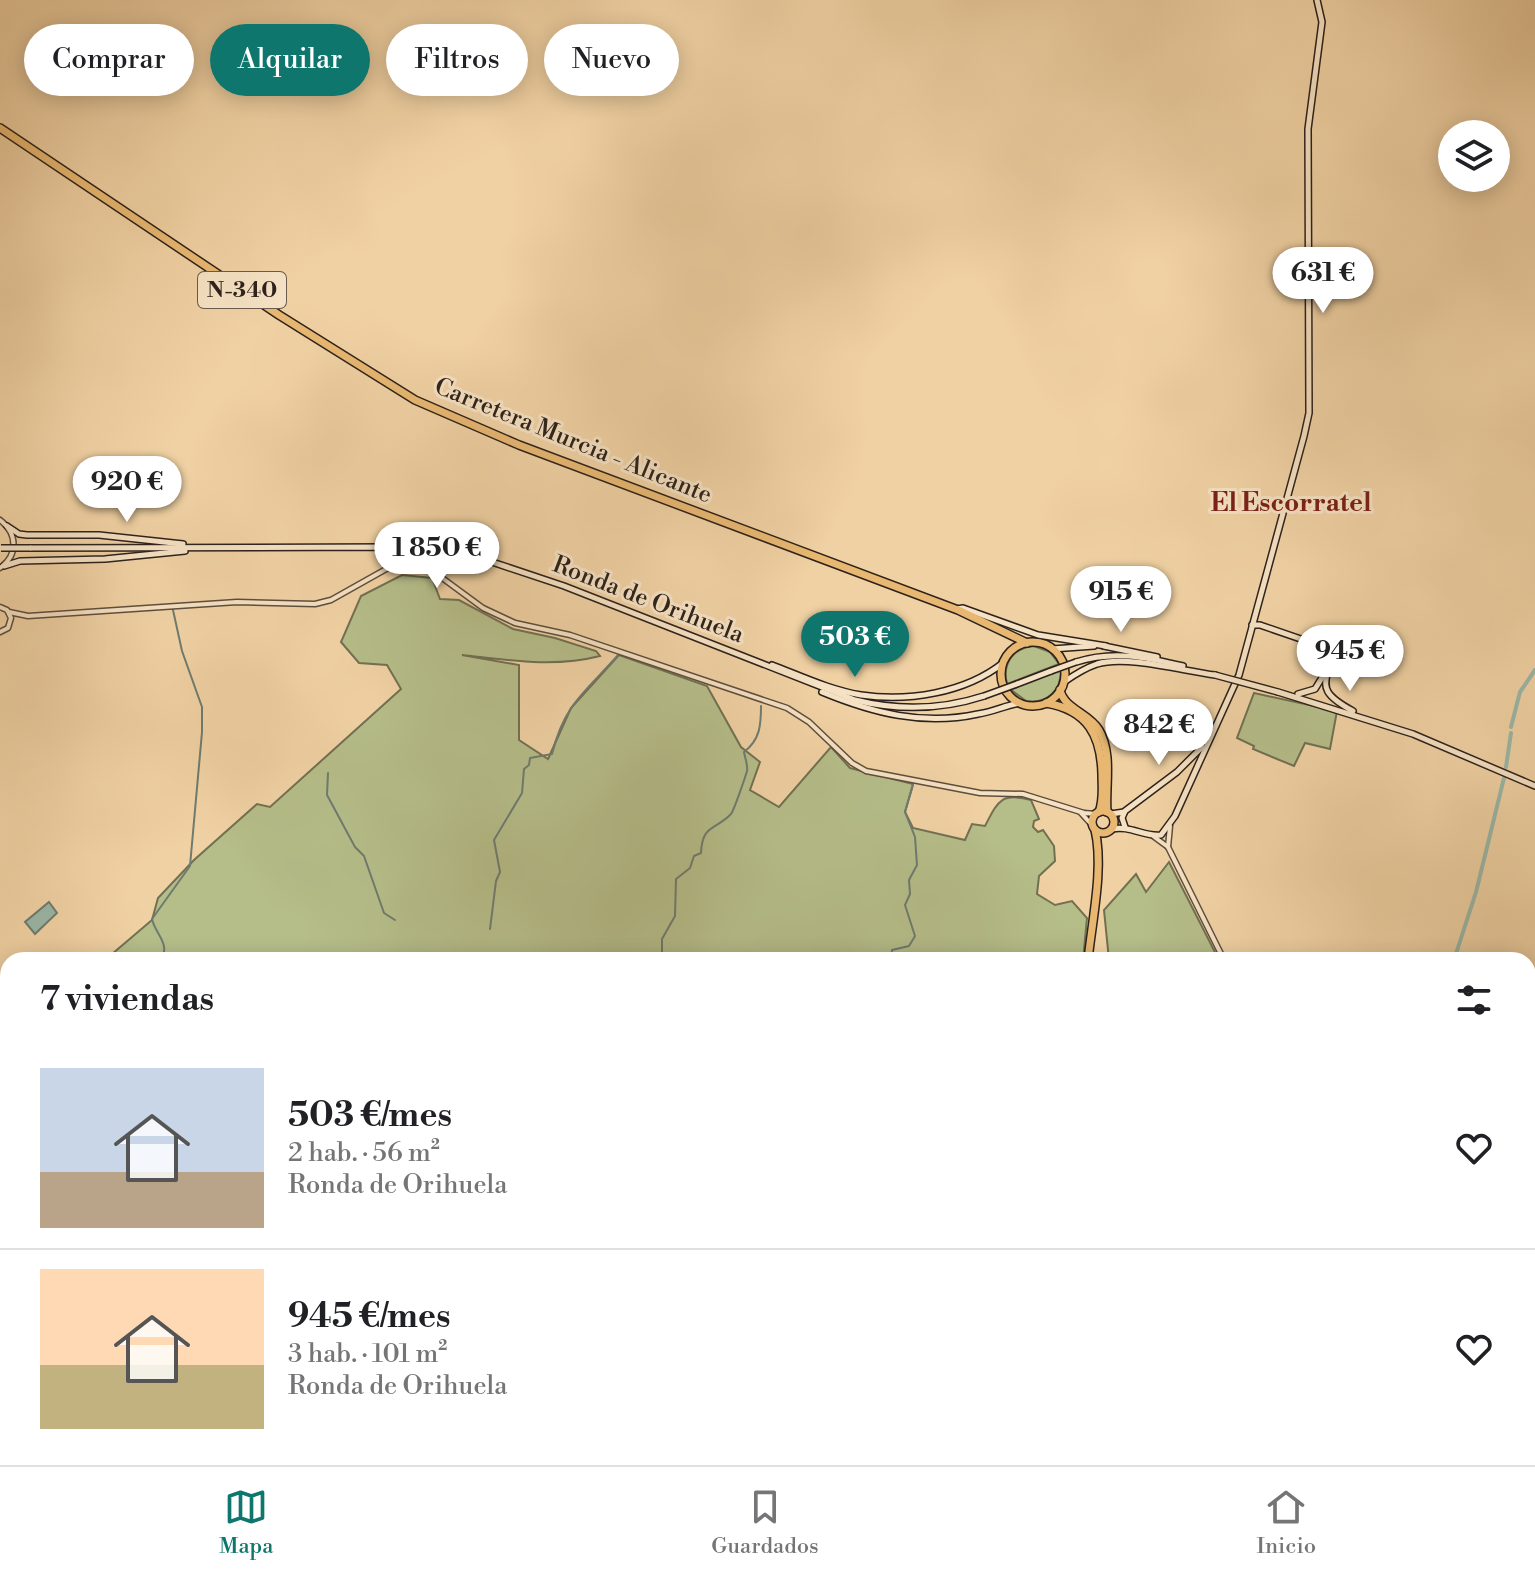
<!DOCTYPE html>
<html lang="es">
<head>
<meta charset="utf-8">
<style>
  body { margin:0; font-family:"Libre Bodoni",serif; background:#f6f6f6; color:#202124; height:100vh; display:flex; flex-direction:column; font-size:30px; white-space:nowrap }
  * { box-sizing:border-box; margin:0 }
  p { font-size:26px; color:#757577 }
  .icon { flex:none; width:44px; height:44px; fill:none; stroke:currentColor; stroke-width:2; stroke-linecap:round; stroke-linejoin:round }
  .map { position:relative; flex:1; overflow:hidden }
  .details { position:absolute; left:0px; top:952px; width:1536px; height:514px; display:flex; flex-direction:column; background:#fff; border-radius:24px 24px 0 0; box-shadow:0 4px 20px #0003 }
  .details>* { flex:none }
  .banner { position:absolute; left:24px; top:24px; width:800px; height:72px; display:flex; gap:16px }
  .buttons { position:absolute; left:1438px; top:120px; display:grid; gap:16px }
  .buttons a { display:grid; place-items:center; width:72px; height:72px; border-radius:50%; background:#fff; box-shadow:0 4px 20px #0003; font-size:40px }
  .price { position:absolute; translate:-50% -68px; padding:0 18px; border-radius:28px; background:#fff; color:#222; font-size:26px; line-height:52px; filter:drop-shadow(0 2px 4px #0008) }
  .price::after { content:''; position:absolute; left:50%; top:48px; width:24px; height:18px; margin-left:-12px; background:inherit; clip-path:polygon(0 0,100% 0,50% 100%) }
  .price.on { background:#0f766e; color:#fff }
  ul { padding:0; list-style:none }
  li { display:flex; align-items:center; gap:24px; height:200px; padding:0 40px }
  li+li { border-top:2px solid #e0e0e0 }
  li span { display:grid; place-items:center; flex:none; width:224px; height:160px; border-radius:0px; color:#555 }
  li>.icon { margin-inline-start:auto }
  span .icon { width:96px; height:96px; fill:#fffc; stroke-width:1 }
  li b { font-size:34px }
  h2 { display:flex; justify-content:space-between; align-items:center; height:96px; padding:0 40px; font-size:34px }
  .tag { padding:0 28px; border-radius:36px; background:#fff; box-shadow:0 4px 20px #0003; font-size:28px; line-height:72px }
  .tag.on { background:#0f766e; color:#fff }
  .menu { display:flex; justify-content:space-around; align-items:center; height:112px; border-top:2px solid #e0e0e0; background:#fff; font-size:22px; color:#757577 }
  .menu a { display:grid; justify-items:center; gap:4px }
  .menu .on { color:#0f766e }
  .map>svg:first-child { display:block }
  .green { fill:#b5bd89; stroke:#717052; stroke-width:2 }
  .water { fill:#9ab7a7; stroke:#6e7b6f; stroke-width:2 }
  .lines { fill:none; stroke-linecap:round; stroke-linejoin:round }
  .stream { stroke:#6e7b6f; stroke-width:2 }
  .canal { stroke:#9ab7a7; stroke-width:4 }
  .tertiary-casing { stroke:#5e4e3d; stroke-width:7 }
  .secondary-casing { stroke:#2d221b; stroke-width:8 }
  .trunk-casing { stroke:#2d221b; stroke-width:10 }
  .tertiary { stroke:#f5e1c3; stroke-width:4 }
  .secondary { stroke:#f5e1c3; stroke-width:5 }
  .trunk { stroke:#e8b872; stroke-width:7 }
  .secondary-bridge-casing { stroke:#2d221b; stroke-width:8; stroke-linecap:butt }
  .secondary-bridge { stroke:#f5e1c3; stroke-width:5 }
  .labels { text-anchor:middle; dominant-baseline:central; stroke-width:6; stroke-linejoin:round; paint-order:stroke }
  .shield { fill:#f5e1c3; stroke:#695b4d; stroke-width:2 }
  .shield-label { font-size:22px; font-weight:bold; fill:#2d221b }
  .street-label { font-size:24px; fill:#2d221b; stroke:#f5e1c3 }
  .neighbourhood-label { font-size:26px; font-weight:bold; fill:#7a1f14; stroke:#f5e1c3 }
</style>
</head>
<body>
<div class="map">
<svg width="1535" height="1465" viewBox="0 0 1535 1465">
  <rect width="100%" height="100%" fill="#f0d1a3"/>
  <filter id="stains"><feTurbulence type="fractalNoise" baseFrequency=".0025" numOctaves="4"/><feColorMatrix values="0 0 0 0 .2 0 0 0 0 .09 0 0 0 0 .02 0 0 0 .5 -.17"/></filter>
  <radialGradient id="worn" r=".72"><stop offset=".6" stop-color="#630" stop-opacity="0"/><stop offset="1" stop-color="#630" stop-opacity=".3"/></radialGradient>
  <!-- green -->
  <g class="green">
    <path d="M 402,575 L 432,578 L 440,599 L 459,600 L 513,629 L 555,638 L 596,651 L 600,656 C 553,668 508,660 462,655 L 519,665 L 519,740 L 548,759 L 571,708 L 619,655 L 707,686 L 741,747 L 760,762 L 750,790 L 779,807 L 831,747 L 850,768 L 913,784 L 905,812 L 913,828 L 965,840 L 972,824 L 985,826 C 998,801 1001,792 1031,800 L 1039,819 L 1034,821 L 1033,827 L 1038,832 L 1043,830 L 1054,846 L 1055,861 L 1039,876 L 1037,894 L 1055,905 L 1072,901 L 1087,918 L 1083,960 L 105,960 L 152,920 L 158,898 L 194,860 L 257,804 L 270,807 L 401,689 L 387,665 L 359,663 L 341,642 L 361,596 Z"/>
    <path d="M 1034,646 L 1050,652 L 1059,664 L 1007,684 C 1002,663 1013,648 1034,646 Z"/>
    <path d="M 1061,670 C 1061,691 1047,704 1026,701 L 1010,689 Z"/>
    <polygon points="1254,693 1337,711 1330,749 1305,743 1294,766 1253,749 1254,746 1237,738"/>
    <polygon points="1169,862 1219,960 1109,960 1104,910 1136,874 1146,892"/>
    <polygon points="5,1150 8,1154 8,1458 1025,1458 1022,1465 0,1465 0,1151"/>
    <polygon points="1033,1458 1103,1458 1105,1465 1031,1465"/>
  </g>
  <!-- water -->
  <polygon class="water" points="49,902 57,913 35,934 25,922"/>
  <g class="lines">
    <!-- stream -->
    <g class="stream">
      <polyline points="328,773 327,795 355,847 364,856 384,913 395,920"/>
      <path d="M 490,929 L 496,881 L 500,872 L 494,840 L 522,793 L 524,769 L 529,765 L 530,758 L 552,754 C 565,702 586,692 619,654"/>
      <path d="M 160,960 C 172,945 155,934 152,919 L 190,866 L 202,732 L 202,707 L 182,651 L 173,610"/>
      <path d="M 662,960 L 662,939 L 675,916 L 676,879 L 690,868 L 694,856 L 701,853 C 702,824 716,830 731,814 C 734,810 745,778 747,771 C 748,765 745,758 744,752 C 760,740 761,725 761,706"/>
      <polyline points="891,960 892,950 909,946 915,936 905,905 910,894 909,880 917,865 915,837 905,812 913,785"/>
      <polyline points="0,1362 8,1366"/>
      <polyline points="95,1458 97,1465"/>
      <polyline points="298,1458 306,1465"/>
      <polyline points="179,1465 197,1458"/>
    </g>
    <!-- canal -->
    <g class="canal">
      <polyline points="1511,727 1520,692 1535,670"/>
      <polyline points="1506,767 1511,733"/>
      <polyline points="1454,960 1476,892 1504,778"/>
    </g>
    <!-- tertiary casing -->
    <g class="tertiary-casing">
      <g id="tertiary">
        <path d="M 0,520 C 18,534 18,555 0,568"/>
        <polyline points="0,607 7,610 11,618 8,628 0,632"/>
        <polyline points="9,612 28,616 237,602 315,604 331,600 388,568 409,564 430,569 483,608 515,623 570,635 787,708 809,722 852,763 866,771 980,793 1023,794 1084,813 1096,814"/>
        <polyline points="1081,813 1092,825"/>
        <polyline points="1153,836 1168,847 1224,960"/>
        <polyline points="1168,847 1170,826"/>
        <polyline points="1528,1385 1535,1393"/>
        <polyline points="1535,1397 1535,1402"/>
      </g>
    </g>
    <!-- secondary casing -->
    <g class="secondary-casing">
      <g id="secondary">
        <polyline points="7,526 19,534 27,535 99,535 183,544"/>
        <path d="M 30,548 L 392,547 L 458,554 L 486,560 L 564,586 L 855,700 C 899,711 941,710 984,696"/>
        <polyline points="4,566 20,561 105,559 185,551"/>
        <polyline points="957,609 963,608 1038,635 1106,646"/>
        <path d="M 1252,625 L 1260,625 L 1324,647 C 1338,681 1305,685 1353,711"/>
        <polyline points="1104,646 1157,657"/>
        <polyline points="1052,649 1094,646"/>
        <path d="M 1076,662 C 1113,650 1146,657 1183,666"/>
        <path d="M 772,665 C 801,676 830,690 861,695 C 908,702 965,693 1003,663"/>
        <path d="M 1064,682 C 1074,675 1085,668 1097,664 C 1127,655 1183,671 1215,675"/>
        <polyline points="1017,684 1051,671"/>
        <path d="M 822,692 C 873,713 923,726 978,714 C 993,712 1006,705 1020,703"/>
        <polyline points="1278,692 1413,734 1535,786"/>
        <polyline points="1298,694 1315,689 1323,676"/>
        <polyline points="1111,814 1124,812"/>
        <polyline points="1125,827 1122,818 1125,811 1177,772 1202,747"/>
        <path d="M 1112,829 C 1130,825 1144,837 1161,835 L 1175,816 L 1239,675 L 1304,436 L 1309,413 L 1308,129 L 1322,22 L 1317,0"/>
      </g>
    </g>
    <!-- trunk casing -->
    <g class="trunk-casing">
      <g id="trunk">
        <polyline points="0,128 279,315 415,400 519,445 958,610 1027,643"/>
        <circle cx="1033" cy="674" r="32"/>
        <path d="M 1060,690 C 1064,709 1089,713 1099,730 C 1113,754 1105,786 1107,812"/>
        <path d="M 1046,703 C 1088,710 1101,736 1102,774 C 1102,787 1104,800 1099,812"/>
        <circle cx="1103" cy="822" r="11"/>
        <path d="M 1088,960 C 1092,921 1104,867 1095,830"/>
        <polyline points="1027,1465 1030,1458"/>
      </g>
    </g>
    <!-- tertiary -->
    <use href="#tertiary" class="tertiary"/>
    <!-- secondary -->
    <use href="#secondary" class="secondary"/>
    <!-- trunk -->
    <use href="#trunk" class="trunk"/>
    <!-- secondary-bridge casing -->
    <g class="secondary-bridge-casing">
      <g id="secondary-bridge">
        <polyline points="1,548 30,548"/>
        <polyline points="1051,671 1076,662"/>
        <polyline points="1215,675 1278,692"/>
        <polyline points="984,696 1017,684"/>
      </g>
    </g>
    <!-- secondary-bridge -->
    <use href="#secondary-bridge" class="secondary-bridge"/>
  </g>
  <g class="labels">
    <!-- shield labels -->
    <rect class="shield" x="198" y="272" width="88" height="36" rx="6"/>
    <g class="shield-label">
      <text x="242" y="290">N-340</text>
    </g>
    <!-- street labels -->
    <g class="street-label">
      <text transform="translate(573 441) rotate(22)">Carretera Murcia - Alicante</text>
      <text transform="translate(648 600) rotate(21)">Ronda de Orihuela</text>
    </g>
    <!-- neighbourhood labels -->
    <g class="neighbourhood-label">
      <text x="1291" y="503">El Escorratel</text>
    </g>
  </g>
  <rect width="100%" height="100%" filter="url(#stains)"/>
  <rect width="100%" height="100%" fill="url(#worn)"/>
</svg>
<div class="buttons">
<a><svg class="icon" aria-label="layers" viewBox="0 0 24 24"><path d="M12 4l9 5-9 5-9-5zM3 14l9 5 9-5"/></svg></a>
</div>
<b class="price" style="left:1323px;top:315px">631 €</b>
<b class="price" style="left:127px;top:524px">920 €</b>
<b class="price" style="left:437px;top:590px">1 850 €</b>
<b class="price" style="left:1121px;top:634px">915 €</b>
<b class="price on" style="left:855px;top:679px">503 €</b>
<b class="price" style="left:1350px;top:693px">945 €</b>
<b class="price" style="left:1159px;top:767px">842 €</b>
<div class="banner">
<a class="tag">Comprar</a>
<a class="tag on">Alquilar</a>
<a class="tag">Filtros</a>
<a class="tag">Nuevo</a>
</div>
<section class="details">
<h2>7 viviendas<svg class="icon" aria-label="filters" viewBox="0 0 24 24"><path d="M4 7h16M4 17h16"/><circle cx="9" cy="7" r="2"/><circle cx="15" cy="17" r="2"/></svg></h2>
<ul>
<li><span style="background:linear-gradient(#c9d6e8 65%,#b9a48a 0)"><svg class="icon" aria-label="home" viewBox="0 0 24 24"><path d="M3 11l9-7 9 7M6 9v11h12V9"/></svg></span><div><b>503 €/mes</b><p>2 hab. · 56 m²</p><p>Ronda de Orihuela</p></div><svg class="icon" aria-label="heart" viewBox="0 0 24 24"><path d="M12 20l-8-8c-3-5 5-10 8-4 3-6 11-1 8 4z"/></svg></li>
<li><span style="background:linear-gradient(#ffd9b3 60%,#c2b280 0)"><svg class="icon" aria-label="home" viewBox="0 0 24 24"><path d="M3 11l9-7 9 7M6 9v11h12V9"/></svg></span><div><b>945 €/mes</b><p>3 hab. · 101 m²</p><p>Ronda de Orihuela</p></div><svg class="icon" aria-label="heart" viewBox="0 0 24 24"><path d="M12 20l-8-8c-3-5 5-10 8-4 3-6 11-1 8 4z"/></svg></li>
</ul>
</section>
</div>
<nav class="menu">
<a class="on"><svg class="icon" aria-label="map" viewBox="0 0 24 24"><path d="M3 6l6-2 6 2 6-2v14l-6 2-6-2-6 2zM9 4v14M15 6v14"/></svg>Mapa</a>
<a><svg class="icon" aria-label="saved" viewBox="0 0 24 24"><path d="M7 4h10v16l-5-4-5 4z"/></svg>Guardados</a>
<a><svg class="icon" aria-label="home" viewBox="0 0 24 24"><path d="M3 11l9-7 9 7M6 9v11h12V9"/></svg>Inicio</a>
</nav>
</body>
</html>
